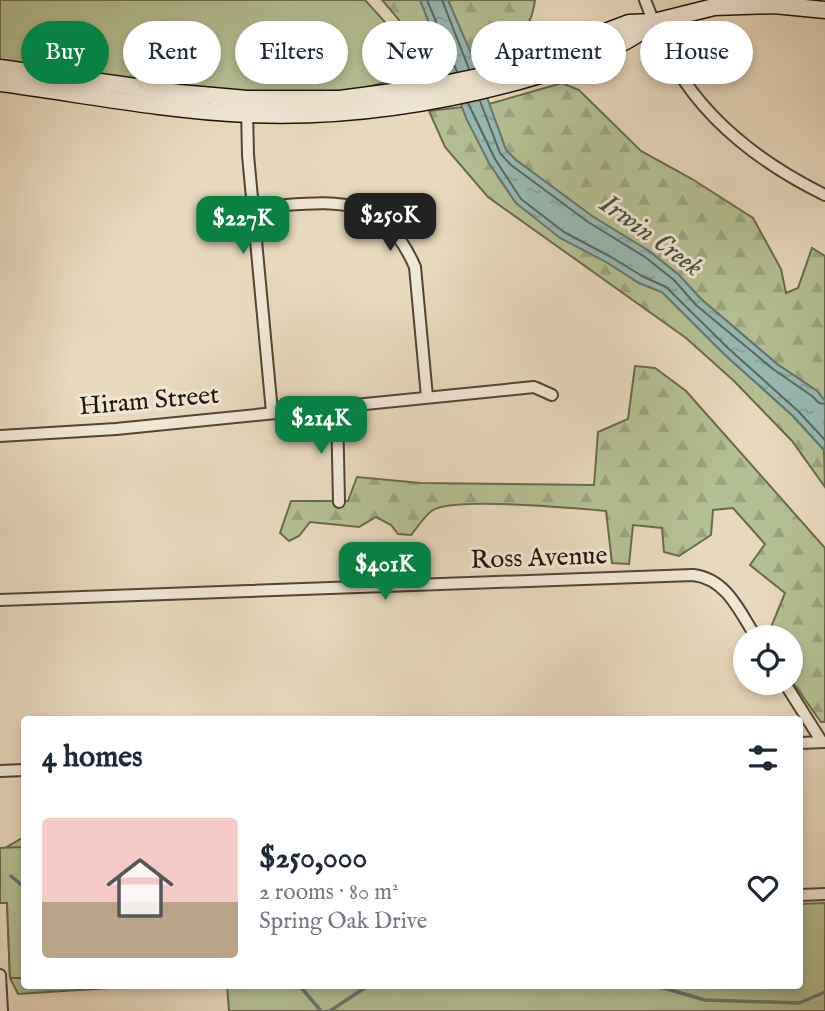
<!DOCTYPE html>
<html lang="en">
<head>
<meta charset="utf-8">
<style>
  body { margin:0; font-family:"IM FELL English",serif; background:#f2f2f3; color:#1f2937; height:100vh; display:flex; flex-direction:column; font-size:26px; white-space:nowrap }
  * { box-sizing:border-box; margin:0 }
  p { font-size:23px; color:#747a83 }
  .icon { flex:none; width:38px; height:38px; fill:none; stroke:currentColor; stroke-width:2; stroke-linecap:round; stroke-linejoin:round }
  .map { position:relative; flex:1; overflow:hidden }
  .sheet { position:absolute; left:21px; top:716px; width:782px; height:273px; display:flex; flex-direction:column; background:#fff; border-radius:7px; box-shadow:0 4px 10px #0003 }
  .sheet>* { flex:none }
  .top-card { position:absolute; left:21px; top:21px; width:784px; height:63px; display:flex; gap:14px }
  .buttons { position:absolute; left:733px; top:625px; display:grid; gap:14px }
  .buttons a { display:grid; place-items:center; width:70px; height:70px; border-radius:50%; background:#fff; box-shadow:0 4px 10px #0003; font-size:35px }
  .price { position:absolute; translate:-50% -60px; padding:0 16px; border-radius:14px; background:#0b8043; color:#fff; font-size:23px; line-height:46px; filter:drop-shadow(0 2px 4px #0008) }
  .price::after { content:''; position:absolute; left:50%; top:42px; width:21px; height:16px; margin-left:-10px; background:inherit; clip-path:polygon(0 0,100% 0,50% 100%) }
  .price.on { background:#222; color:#fff }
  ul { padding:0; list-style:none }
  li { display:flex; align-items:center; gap:21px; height:175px; padding:0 21px }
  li+li { border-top:2px solid #e0e1e3 }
  li span { display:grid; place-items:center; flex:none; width:196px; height:140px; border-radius:7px; color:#555 }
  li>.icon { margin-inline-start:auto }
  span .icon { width:84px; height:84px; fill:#fffc; stroke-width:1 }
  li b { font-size:30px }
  h2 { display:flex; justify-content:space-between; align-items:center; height:84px; padding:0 21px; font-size:30px }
  .chip { padding:0 24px; border-radius:32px; background:#fff; box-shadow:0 4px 10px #0003; font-size:24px; line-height:63px }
  .chip.on { background:#0b8043; color:#fff }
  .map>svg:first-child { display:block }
  .forest { fill:url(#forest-firs); stroke:#6a6a4d; stroke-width:2 }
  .green { fill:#b4bf93; stroke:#6a6a4d; stroke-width:2 }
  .water { fill:url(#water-ripples); stroke:#67776e; stroke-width:2 }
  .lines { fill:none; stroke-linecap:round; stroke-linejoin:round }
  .shore { stroke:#5c665d; stroke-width:2 }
  .stream { stroke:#67776e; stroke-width:3.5 }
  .street-casing { stroke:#524534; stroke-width:14 }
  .secondary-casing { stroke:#201407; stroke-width:19 }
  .street { stroke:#f0e6d4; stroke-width:10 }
  .secondary { stroke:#f0e6d4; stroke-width:16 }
  .labels { text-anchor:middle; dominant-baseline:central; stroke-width:6; stroke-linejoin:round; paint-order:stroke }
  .street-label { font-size:26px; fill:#201407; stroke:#f0e6d4 }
  .water-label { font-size:28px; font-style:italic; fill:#4a4e43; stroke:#f0e6d4 }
</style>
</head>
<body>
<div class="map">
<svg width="825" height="1011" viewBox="0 0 825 1011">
  <defs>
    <pattern id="forest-firs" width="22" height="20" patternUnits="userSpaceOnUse" patternTransform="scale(1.75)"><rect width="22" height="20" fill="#b4bf93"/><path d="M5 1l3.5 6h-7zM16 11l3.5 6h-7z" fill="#9aa37d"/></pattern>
    <pattern id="water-ripples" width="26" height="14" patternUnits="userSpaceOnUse" patternTransform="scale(1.75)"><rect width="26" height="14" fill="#97b9b3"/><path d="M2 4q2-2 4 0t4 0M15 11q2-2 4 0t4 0" fill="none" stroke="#829e98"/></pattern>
  </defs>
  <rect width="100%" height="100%" fill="#e8d8bd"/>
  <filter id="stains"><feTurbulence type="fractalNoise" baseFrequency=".00286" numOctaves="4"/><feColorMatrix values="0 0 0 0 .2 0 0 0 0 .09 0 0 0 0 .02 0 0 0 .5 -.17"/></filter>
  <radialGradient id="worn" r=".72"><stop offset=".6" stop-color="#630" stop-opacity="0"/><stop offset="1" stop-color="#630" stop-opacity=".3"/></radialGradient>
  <!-- forest -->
  <g class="forest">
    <path d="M 382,0 L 535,0 C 534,8 531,19 527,26 C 509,54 453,68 425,48 C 411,37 395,14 382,0 Z"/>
    <polygon points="562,83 579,90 641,151 692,179 753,218 781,269 786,293 798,288 812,248 825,256 825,401 817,391 777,364 701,299 679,275 649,251 592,216 516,160 506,150 489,104"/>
    <polygon points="462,107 489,163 516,203 639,283 662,292 724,354 793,416 824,450 825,487 792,441 734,381 686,338 488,197 445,147 429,111"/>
    <path d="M 635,366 L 655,368 L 686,391 L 825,548 L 825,722 L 821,722 L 791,680 L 791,637 L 770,637 L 769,632 L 785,593 L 750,565 L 765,544 L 733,508 L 713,510 L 711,535 L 679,556 L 664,552 L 662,528 L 633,525 L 629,564 L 612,563 L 606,511 C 574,508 456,497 433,510 C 425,515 417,528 411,535 L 398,534 L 391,525 L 376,517 L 359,527 L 310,522 L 299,536 L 289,541 L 280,533 L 291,501 L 348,501 L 357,477 L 421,483 L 594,485 L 598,432 L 628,419 Z"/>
    <polygon points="24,837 24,985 157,985 18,994 10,978 5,848"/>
  </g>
  <!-- green -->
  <g class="green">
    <polygon points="0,0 365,0 385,22 414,74 357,90 325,92 237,92 0,62"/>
    <polygon points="24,847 24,978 10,978 7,903 0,903 0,848"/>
    <polygon points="825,903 825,1011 229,1011 227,985 800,985 800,904"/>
  </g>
  <!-- water -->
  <polygon class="water" points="420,0 448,0 471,53 506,150 516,160 592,216 649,251 679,275 701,299 777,364 817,391 825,401 825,451 793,416 724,354 662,292 639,283 608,263 560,238 516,203 489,163 467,120"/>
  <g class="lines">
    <!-- shore -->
    <g class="shore">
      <polyline points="427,0 457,72"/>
      <polyline points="442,0 469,69"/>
      <polyline points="480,101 500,153 511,165 588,222 645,257 674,280 696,305 773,369 812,396 819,403 825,404"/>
      <polyline points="468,103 495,159 521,199 564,232 611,257 642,276 666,287 729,349 798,411 825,440"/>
    </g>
    <!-- stream -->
    <g class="stream">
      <polyline points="11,876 24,887"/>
      <polyline points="299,985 321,1011"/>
      <polyline points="603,985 626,985"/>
      <polyline points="653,985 705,1000 799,1003 825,992"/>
      <polyline points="330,1011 369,985"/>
    </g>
    <!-- street casing -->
    <g class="street-casing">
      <g id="street">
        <path d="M 645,0 C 654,23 663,47 676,68 C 711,126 766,166 825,195"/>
        <polyline points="247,109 248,155 272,412"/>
        <path d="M 254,207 C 326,204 380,186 415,267 L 427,397"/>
        <polyline points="337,408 339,502"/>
        <polyline points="0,436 116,429 534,387 552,395"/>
        <path d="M 0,600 L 693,575 C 727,579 739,611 756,637"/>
        <polyline points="784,682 822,742"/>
        <polyline points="800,743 825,742"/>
        <polyline points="0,771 24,770"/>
        <polyline points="800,895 825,894"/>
        <polyline points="0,975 2,1011"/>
      </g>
    </g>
    <!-- secondary casing -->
    <g class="secondary-casing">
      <g id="secondary">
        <polyline points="0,68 179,93 247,99 340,99 430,87 497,73 629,23 654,22 714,7 774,5 825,10"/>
        <path d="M 0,83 C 82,94 164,110 247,114 C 339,118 431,105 519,81 C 563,69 619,51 654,22"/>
      </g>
    </g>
    <!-- street -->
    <use href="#street" class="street"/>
    <!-- secondary -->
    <use href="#secondary" class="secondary"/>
  </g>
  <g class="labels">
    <!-- street labels -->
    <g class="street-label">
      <text transform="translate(149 401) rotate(-5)">Hiram Street</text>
      <text transform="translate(539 558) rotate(-2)">Ross Avenue</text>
    </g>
    <!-- water labels -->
    <g class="water-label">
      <text transform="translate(651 236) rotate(36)">Irwin Creek</text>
    </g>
  </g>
  <rect width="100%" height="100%" filter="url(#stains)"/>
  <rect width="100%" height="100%" fill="url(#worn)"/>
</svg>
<div class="buttons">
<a><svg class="icon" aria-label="locate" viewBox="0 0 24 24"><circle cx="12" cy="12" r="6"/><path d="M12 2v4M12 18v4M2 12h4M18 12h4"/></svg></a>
</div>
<b class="price on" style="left:390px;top:253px">$250K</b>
<b class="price" style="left:243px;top:256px">$227K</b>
<b class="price" style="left:321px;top:456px">$214K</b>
<b class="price" style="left:385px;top:602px">$401K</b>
<div class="top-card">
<a class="chip on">Buy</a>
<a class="chip">Rent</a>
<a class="chip">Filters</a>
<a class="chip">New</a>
<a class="chip">Apartment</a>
<a class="chip">House</a>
</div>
<section class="sheet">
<h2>4 homes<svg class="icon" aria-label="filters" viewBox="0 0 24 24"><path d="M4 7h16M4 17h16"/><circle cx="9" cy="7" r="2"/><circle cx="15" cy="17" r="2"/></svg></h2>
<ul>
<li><span style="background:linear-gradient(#f6c9c9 60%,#b9a48a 0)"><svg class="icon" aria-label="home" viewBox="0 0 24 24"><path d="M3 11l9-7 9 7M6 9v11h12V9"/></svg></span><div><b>$250,000</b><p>2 rooms · 80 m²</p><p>Spring Oak Drive</p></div><svg class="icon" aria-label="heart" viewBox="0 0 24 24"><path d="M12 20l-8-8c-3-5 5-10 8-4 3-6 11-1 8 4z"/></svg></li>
</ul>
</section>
</div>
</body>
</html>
